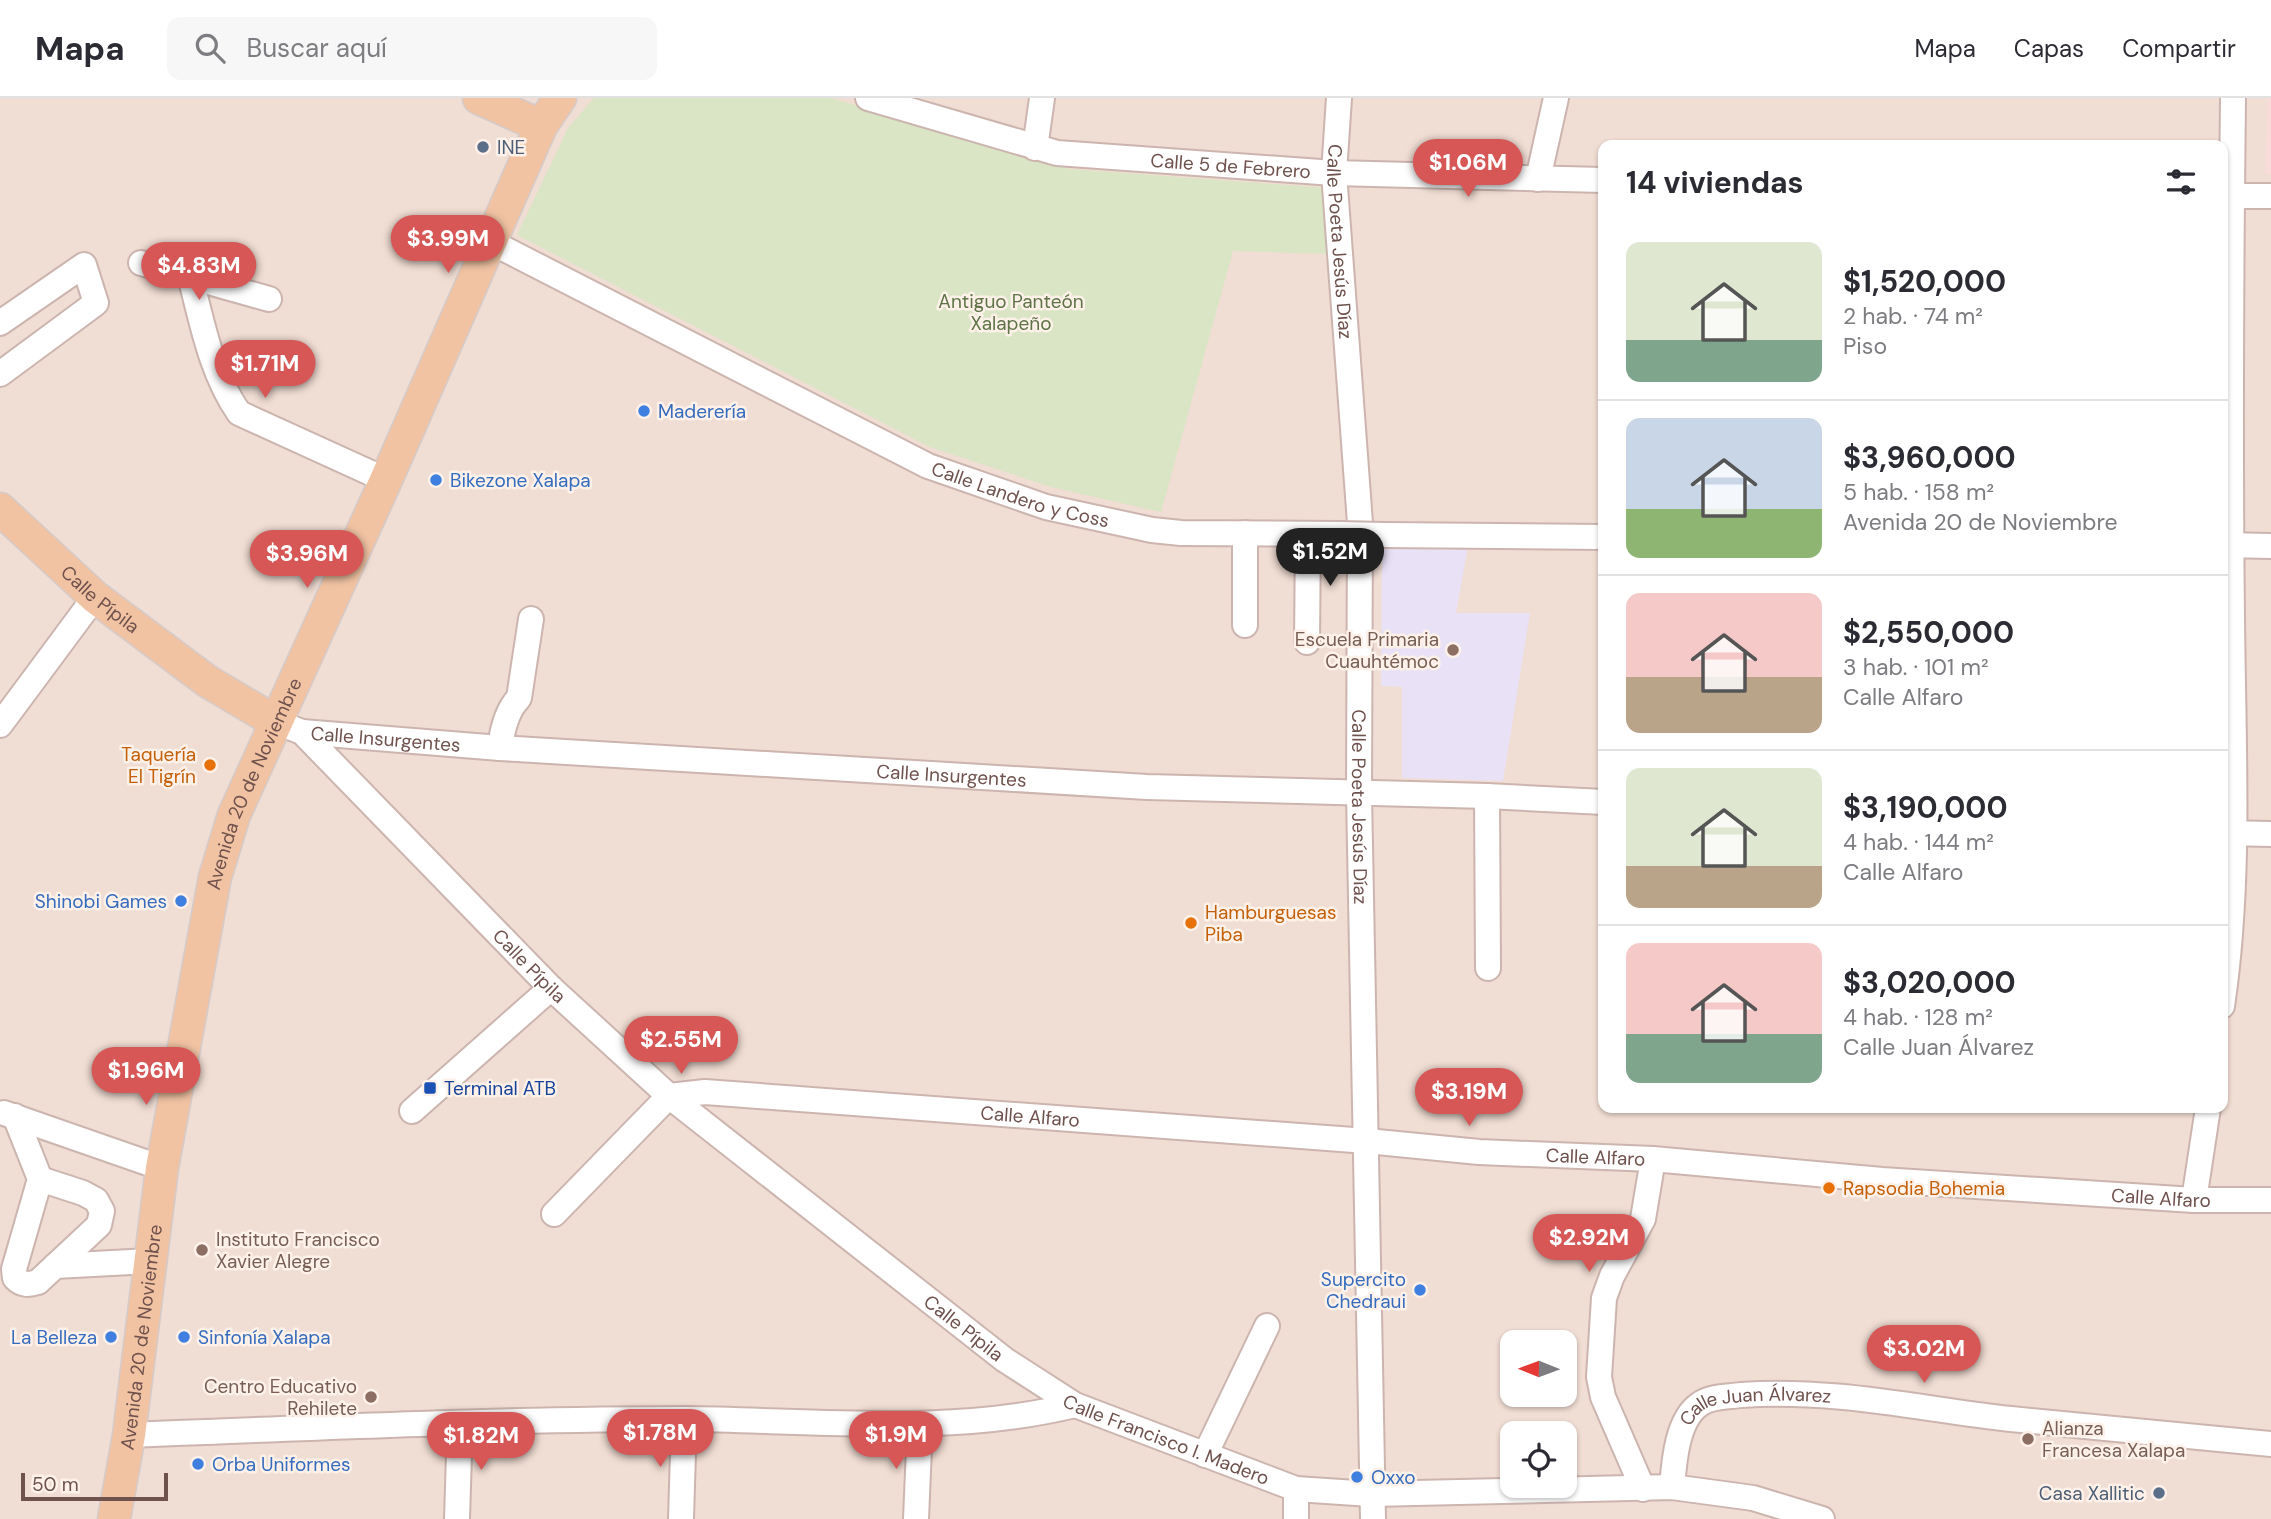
<!DOCTYPE html>
<html lang="es">
<head>
<meta charset="utf-8">
<style>
  body { margin:0; font-family:"DM Sans",sans-serif; background:#f7f7f7; color:#2b2b33; height:100vh; display:flex; flex-direction:column; font-size:26px; white-space:nowrap }
  * { box-sizing:border-box; margin:0 }
  p { font-size:23px; color:#7c7c81 }
  .icon { flex:none; width:38px; height:38px; fill:none; stroke:currentColor; stroke-width:2; stroke-linecap:round; stroke-linejoin:round }
  .map { position:relative; flex:1; overflow:hidden }
  .sheet { position:absolute; left:1598px; top:42px; width:630px; height:973px; display:flex; flex-direction:column; background:#fff; border-radius:14px; box-shadow:0 2px 5px #0004 }
  .sheet>* { flex:none }
  .needle { width:46px; rotate:271deg }
  .fabs { position:absolute; left:1500px; top:1232px; display:grid; gap:14px }
  .fabs a { display:grid; place-items:center; width:77px; height:77px; border-radius:14px; background:#fff; box-shadow:0 2px 5px #0004; font-size:35px }
  .scale { position:absolute; left:21px; bottom:18px; width:147px; box-sizing:border-box; padding-left:7px; border:4px solid #6f514d; border-top:0; font-size:19px; line-height:24px; white-space:nowrap; color:#6f514d; -webkit-text-stroke:5px #fdf1ea; paint-order:stroke }
  .price { position:absolute; translate:-50% -60px; padding:0 16px; border-radius:24px; background:#d75656; color:#fff; font-size:23px; line-height:46px; filter:drop-shadow(0 2px 4px #0008) }
  .price::after { content:''; position:absolute; left:50%; top:42px; width:21px; height:16px; margin-left:-10px; background:inherit; clip-path:polygon(0 0,100% 0,50% 100%) }
  .price.current { background:#222; color:#fff }
  ul { padding:0; list-style:none }
  li { display:flex; align-items:center; gap:21px; height:175px; padding:0 28px }
  li+li { border-top:2px solid #e1e1e2 }
  li span { display:grid; place-items:center; flex:none; width:196px; height:140px; border-radius:14px; color:#555 }
  li>.icon { margin-inline-start:auto }
  span .icon { width:84px; height:84px; fill:#fffc; stroke-width:1 }
  li b { font-size:30px }
  h2 { display:flex; justify-content:space-between; align-items:center; height:84px; padding:0 28px; font-size:30px }
  header { display:flex; align-items:center; gap:42px; box-sizing:border-box; height:98px; padding:0 35px; background:#fff; border-bottom:2px solid #e1e1e2 }
  header strong { font-size:33px }
  nav { display:flex; gap:38px; margin-inline-start:auto; font-size:24px }
  .search { width:490px; height:63px; background:#f7f7f7; display:flex; align-items:center; gap:18px; box-sizing:border-box; padding:0 24px; border-radius:14px; color:#7c7c81; font-size:26px }
  .map>svg:first-child { display:block }
  .residential { fill:#f0ddd3; fill-rule:evenodd }
  .commercial { fill:#f9dbd9 }
  .education { fill:#e9e1f6 }
  .green { fill:#d9e5c4 }
  .lines { fill:none; stroke-linecap:round; stroke-linejoin:round }
  .minor-casing { stroke:#ccb5af; stroke-width:28 }
  .major-casing { stroke:#d4cbca; stroke-width:35 }
  .minor { stroke:#fff; stroke-width:24 }
  .major { stroke:#f1c3a3; stroke-width:32 }
  .minor-bridge-casing { stroke:#ccb5af; stroke-width:28; stroke-linecap:butt }
  .minor-bridge { stroke:#fff; stroke-width:24 }
  .service-dot { fill:#5c6f8a; stroke:#fdf1ea; stroke-width:2.5 }
  .shop-dot { fill:#3f7fe0; stroke:#fdf1ea; stroke-width:2.5 }
  .education-dot { fill:#8d6e63; stroke:#fdf1ea; stroke-width:2.5 }
  .food-dot { fill:#e8710a; stroke:#fdf1ea; stroke-width:2.5 }
  .transit-dot { fill:#1a4fb4; stroke:#fdf1ea; stroke-width:2.5 }
  .labels { text-anchor:middle; dominant-baseline:central; stroke-width:5; stroke-linejoin:round; paint-order:stroke }
  .service-label { font-size:19px; fill:#4e5e75; stroke:#fdf1ea; text-anchor:start }
  .street-label { font-size:19px; fill:#6f514d; stroke:#fdf1ea }
  .park-label { font-size:19px; fill:#5e7446; stroke:#fdf1ea }
  .shop-label { font-size:19px; fill:#366cbe; stroke:#fdf1ea; text-anchor:start }
  .education-label { font-size:19px; fill:#785e54; stroke:#fdf1ea; text-anchor:end }
  .food-label { font-size:19px; fill:#c56008; stroke:#fdf1ea; text-anchor:start }
  .transit-label { font-size:19px; fill:#164399; stroke:#fdf1ea; text-anchor:start }
</style>
</head>
<body>
<header>
<strong>Mapa</strong>
<div class="search"><svg class="icon" aria-label="search" viewBox="0 0 24 24"><circle cx="10" cy="10" r="6"/><path d="M15 15l6 6"/></svg>Buscar aquí</div>
<nav><a>Mapa</a><a>Capas</a><a>Compartir</a></nav>
</header>
<div class="map">
<svg width="2271" height="1421" viewBox="0 0 2271 1421">
  <rect width="100%" height="100%" fill="#f9ece4"/>
  <!-- residential -->
  <path class="residential" d="M 0,0 L 2271,0 L 2271,1421 L 0,1421 ZM 1603,47 L 2222,47 L 2222,1010 L 1603,1010 ZM 1512,1244 L 1564,1244 L 1564,1297 L 1512,1297 ZM 1512,1335 L 1564,1335 L 1564,1388 L 1512,1388 Z"/>
  <!-- commercial -->
  <polygon class="commercial" points="2268,0 2271,0 2271,76 2265,76"/>
  <!-- education -->
  <polygon class="education" points="1469,443 1456,515 1530,515 1503,683 1402,680 1402,589 1381,588 1382,446"/>
  <!-- green -->
  <polygon class="green" points="594,0 831,0 1070,71 1328,90 1330,156 1233,153 1161,414 1051,389 930,349 517,137 568,30"/>
  <g class="lines">
    <!-- minor casing -->
    <g class="minor-casing">
      <g id="minor">
        <path id="s1" d="M 868,0 L 1057,55 L 1334,75 L 1603,82"/>
        <path id="s2" d="M 1339,0 L 1334,75 L 1360,425 L 1359,696 L 1373,1421"/>
        <polyline points="1035,50 1042,0"/>
        <polyline points="1538,81 1556,0"/>
        <polyline points="2222,98 2271,98"/>
        <path id="s3" d="M 491,144 L 928,368 L 1046,409 L 1152,432 L 1181,435 L 1340,436"/>
        <polyline points="141,165 269,201"/>
        <path d="M 190,178 C 202,224 211,275 239,315 L 386,382"/>
        <polyline points="0,225 84,167 96,205 0,276"/>
        <polyline points="1384,437 1603,439"/>
        <polyline points="2222,447 2271,448"/>
        <polyline points="1245,527 1245,435"/>
        <polyline points="1307,544 1308,436"/>
        <path id="s4" d="M 276,624 L 302,634 L 551,890 L 669,998 L 1005,1262 L 1075,1307 L 1296,1391 L 1371,1396 L 1672,1389 L 1753,1400 L 1822,1421"/>
        <polyline points="0,627 95,499"/>
        <path id="s5" d="M 302,634 L 500,650 L 1147,689 L 1487,698 L 1603,704"/>
        <path d="M 500,650 C 502,633 507,612 519,600 L 531,521"/>
        <polyline points="1487,698 1488,870"/>
        <polyline points="2222,735 2271,736"/>
        <path d="M 2222,908 C 2241,780 2233,648 2232,518 C 2230,345 2231,173 2233,0"/>
        <polyline points="412,1013 551,890"/>
        <polyline points="4,1015 162,1070"/>
        <path d="M 15,1018 L 40,1081 L 14,1171 L 15,1180 C 22,1187 28,1187 38,1184 L 99,1127 L 102,1113 L 96,1102 L 83,1095 L 40,1081"/>
        <polyline points="2194,1102 2208,1010"/>
        <path id="s6" d="M 554,1116 L 669,998 L 705,994 L 1367,1043 L 1479,1054 L 1653,1061 L 1882,1082 L 2194,1102 L 2271,1102"/>
        <polyline points="55,1168 150,1163"/>
        <path d="M 129,1337 C 314,1330 499,1321 685,1321 C 814,1322 948,1338 1075,1307"/>
        <polyline points="1205,1357 1267,1228"/>
        <path id="s7" d="M 1672,1389 C 1674,1364 1677,1321 1700,1306 C 1711,1298 1727,1299 1741,1297 C 1831,1290 1921,1311 2011,1321 C 2097,1330 2184,1337 2271,1346"/>
        <polyline points="1296,1391 1296,1421"/>
        <polyline points="1643,1391 1603,1299 1599,1279 1604,1200 1612,1178 1643,1121 1653,1061"/>
        <polyline points="457,1421 460,1325"/>
        <polyline points="681,1421 684,1321"/>
        <polyline points="916,1421 920,1326"/>
      </g>
    </g>
    <!-- major casing -->
    <g class="major-casing">
      <g id="major">
        <polyline points="479,0 541,28"/>
        <path id="s8" d="M 0,411 L 95,499 L 207,583 L 276,624"/>
        <path id="s9" d="M 114,1421 L 129,1337 L 162,1070 L 215,779 L 234,717 L 386,382 L 541,28 L 560,0"/>
      </g>
    </g>
    <!-- minor -->
    <use href="#minor" class="minor"/>
    <!-- major -->
    <use href="#major" class="major"/>
    <!-- minor-bridge casing -->
    <g class="minor-bridge-casing">
      <polyline id="minor-bridge" points="1340,436 1384,437"/>
    </g>
    <!-- minor-bridge -->
    <use href="#minor-bridge" class="minor-bridge"/>
  </g>
  <!-- markers -->
  <g class="service-dot">
    <circle cx="483" cy="49" r="7"/>
    <circle cx="2159" cy="1395" r="7"/>
  </g>
  <g class="shop-dot">
    <circle cx="644" cy="313" r="7"/>
    <circle cx="436" cy="382" r="7"/>
    <circle cx="181" cy="803" r="7"/>
    <circle cx="1420" cy="1192" r="7"/>
    <circle cx="111" cy="1239" r="7"/>
    <circle cx="184" cy="1239" r="7"/>
    <circle cx="198" cy="1366" r="7"/>
    <circle cx="1357" cy="1379" r="7"/>
  </g>
  <g class="education-dot">
    <circle cx="1453" cy="552" r="7"/>
    <circle cx="202" cy="1152" r="7"/>
    <circle cx="371" cy="1299" r="7"/>
    <circle cx="2028" cy="1341" r="7"/>
  </g>
  <g class="food-dot">
    <circle cx="210" cy="667" r="7"/>
    <circle cx="1191" cy="825" r="7"/>
    <circle cx="1829" cy="1090" r="7"/>
  </g>
  <rect class="transit-dot" x="423" y="983" width="14" height="14" rx="3.5"/>
  <g class="labels">
    <!-- service labels -->
    <g class="service-label">
      <text x="497" y="49">INE</text>
      <text x="2145" y="1395" text-anchor="end">Casa Xallitic</text>
    </g>
    <!-- street labels -->
    <g class="street-label">
      <text stroke="none"><textPath href="#s1" startOffset="371">Calle 5 de Febrero</textPath></text>
      <text stroke="none"><textPath href="#s2" startOffset="144">Calle Poeta Jesús Díaz</textPath></text>
      <text stroke="none"><textPath href="#s3" startOffset="588">Calle Landero y Coss</textPath></text>
      <text stroke="none"><textPath href="#s8" startOffset="135">Calle Pípila</textPath></text>
      <text stroke="none"><textPath href="#s5" startOffset="84">Calle Insurgentes</textPath></text>
      <text stroke="none"><textPath href="#s5" startOffset="651">Calle Insurgentes</textPath></text>
      <text stroke="none"><textPath href="#s9" startOffset="751">Avenida 20 de Noviembre</textPath></text>
      <text stroke="none"><textPath href="#s2" startOffset="710">Calle Poeta Jesús Díaz</textPath></text>
      <text stroke="none"><textPath href="#s4" startOffset="354">Calle Pípila</textPath></text>
      <text stroke="none"><textPath href="#s6" startOffset="527">Calle Alfaro</textPath></text>
      <text stroke="none"><textPath href="#s6" startOffset="1094">Calle Alfaro</textPath></text>
      <text stroke="none"><textPath href="#s6" startOffset="1661">Calle Alfaro</textPath></text>
      <text stroke="none"><textPath href="#s4" startOffset="920">Calle Pípila</textPath></text>
      <text stroke="none"><textPath href="#s9" startOffset="184">Avenida 20 de Noviembre</textPath></text>
      <text stroke="none"><textPath href="#s7" startOffset="144">Calle Juan Álvarez</textPath></text>
      <text stroke="none"><textPath href="#s4" startOffset="1153">Calle Francisco I. Madero</textPath></text>
    </g>
    <!-- park labels -->
    <g class="park-label">
      <text x="1011" y="203">Antiguo Panteón<tspan x="1011" dy="22">Xalapeño</tspan></text>
    </g>
    <!-- shop labels -->
    <g class="shop-label">
      <text x="658" y="313">Maderería</text>
      <text x="450" y="382">Bikezone Xalapa</text>
      <text x="167" y="803" text-anchor="end">Shinobi Games</text>
      <text x="1406" y="1181" text-anchor="end">Supercito<tspan x="1406" dy="22">Chedraui</tspan></text>
      <text x="97" y="1239" text-anchor="end">La Belleza</text>
      <text x="198" y="1239">Sinfonía Xalapa</text>
      <text x="212" y="1366">Orba Uniformes</text>
      <text x="1371" y="1379">Oxxo</text>
    </g>
    <!-- education labels -->
    <g class="education-label">
      <text x="1439" y="541">Escuela Primaria<tspan x="1439" dy="22">Cuauhtémoc</tspan></text>
      <text x="216" y="1141" text-anchor="start">Instituto Francisco<tspan x="216" dy="22">Xavier Alegre</tspan></text>
      <text x="357" y="1288">Centro Educativo<tspan x="357" dy="22">Rehilete</tspan></text>
      <text x="2042" y="1330" text-anchor="start">Alianza<tspan x="2042" dy="22">Francesa Xalapa</tspan></text>
    </g>
    <!-- food labels -->
    <g class="food-label">
      <text x="196" y="656" text-anchor="end">Taquería<tspan x="196" dy="22">El Tigrín</tspan></text>
      <text x="1205" y="814">Hamburguesas<tspan x="1205" dy="22">Piba</tspan></text>
      <text x="1843" y="1090">Rapsodia Bohemia</text>
    </g>
    <!-- transit labels -->
    <g class="transit-label">
      <text x="444" y="990">Terminal ATB</text>
    </g>
  </g>
</svg>
<div class="fabs">
<a><svg class="needle" viewBox="-14 -14 28 28"><path d="M0-13l5 13h-10z" fill="#e53935"/><path d="M0 13l5-13h-10z" fill="#7c7c81"/></svg></a>
<a><svg class="icon" aria-label="locate" viewBox="0 0 24 24"><circle cx="12" cy="12" r="6"/><path d="M12 2v4M12 18v4M2 12h4M18 12h4"/></svg></a>
</div>
<div class="scale">50 m</div>
<b class="price" style="left:1468px;top:101px">$1.06M</b>
<b class="price" style="left:448px;top:177px">$3.99M</b>
<b class="price" style="left:199px;top:204px">$4.83M</b>
<b class="price" style="left:265px;top:302px">$1.71M</b>
<b class="price current" style="left:1330px;top:490px">$1.52M</b>
<b class="price" style="left:307px;top:492px">$3.96M</b>
<b class="price" style="left:681px;top:978px">$2.55M</b>
<b class="price" style="left:146px;top:1009px">$1.96M</b>
<b class="price" style="left:1469px;top:1030px">$3.19M</b>
<b class="price" style="left:1589px;top:1176px">$2.92M</b>
<b class="price" style="left:1924px;top:1287px">$3.02M</b>
<b class="price" style="left:660px;top:1371px">$1.78M</b>
<b class="price" style="left:896px;top:1373px">$1.9M</b>
<b class="price" style="left:481px;top:1374px">$1.82M</b>
<section class="sheet">
<h2>14 viviendas<svg class="icon" aria-label="filters" viewBox="0 0 24 24"><path d="M4 7h16M4 17h16"/><circle cx="9" cy="7" r="2"/><circle cx="15" cy="17" r="2"/></svg></h2>
<ul>
<li><span style="background:linear-gradient(#dfe7d0 70%,#7fa58c 0)"><svg class="icon" aria-label="home" viewBox="0 0 24 24"><path d="M3 11l9-7 9 7M6 9v11h12V9"/></svg></span><div><b>$1,520,000</b><p>2 hab. · 74 m²</p><p>Piso</p></div></li>
<li><span style="background:linear-gradient(#c9d6e8 65%,#8fb573 0)"><svg class="icon" aria-label="home" viewBox="0 0 24 24"><path d="M3 11l9-7 9 7M6 9v11h12V9"/></svg></span><div><b>$3,960,000</b><p>5 hab. · 158 m²</p><p>Avenida 20 de Noviembre</p></div></li>
<li><span style="background:linear-gradient(#f6c9c9 60%,#b9a48a 0)"><svg class="icon" aria-label="home" viewBox="0 0 24 24"><path d="M3 11l9-7 9 7M6 9v11h12V9"/></svg></span><div><b>$2,550,000</b><p>3 hab. · 101 m²</p><p>Calle Alfaro</p></div></li>
<li><span style="background:linear-gradient(#dfe7d0 70%,#b9a48a 0)"><svg class="icon" aria-label="home" viewBox="0 0 24 24"><path d="M3 11l9-7 9 7M6 9v11h12V9"/></svg></span><div><b>$3,190,000</b><p>4 hab. · 144 m²</p><p>Calle Alfaro</p></div></li>
<li><span style="background:linear-gradient(#f6c9c9 65%,#7fa58c 0)"><svg class="icon" aria-label="home" viewBox="0 0 24 24"><path d="M3 11l9-7 9 7M6 9v11h12V9"/></svg></span><div><b>$3,020,000</b><p>4 hab. · 128 m²</p><p>Calle Juan Álvarez</p></div></li>
</ul>
</section>
</div>
</body>
</html>
